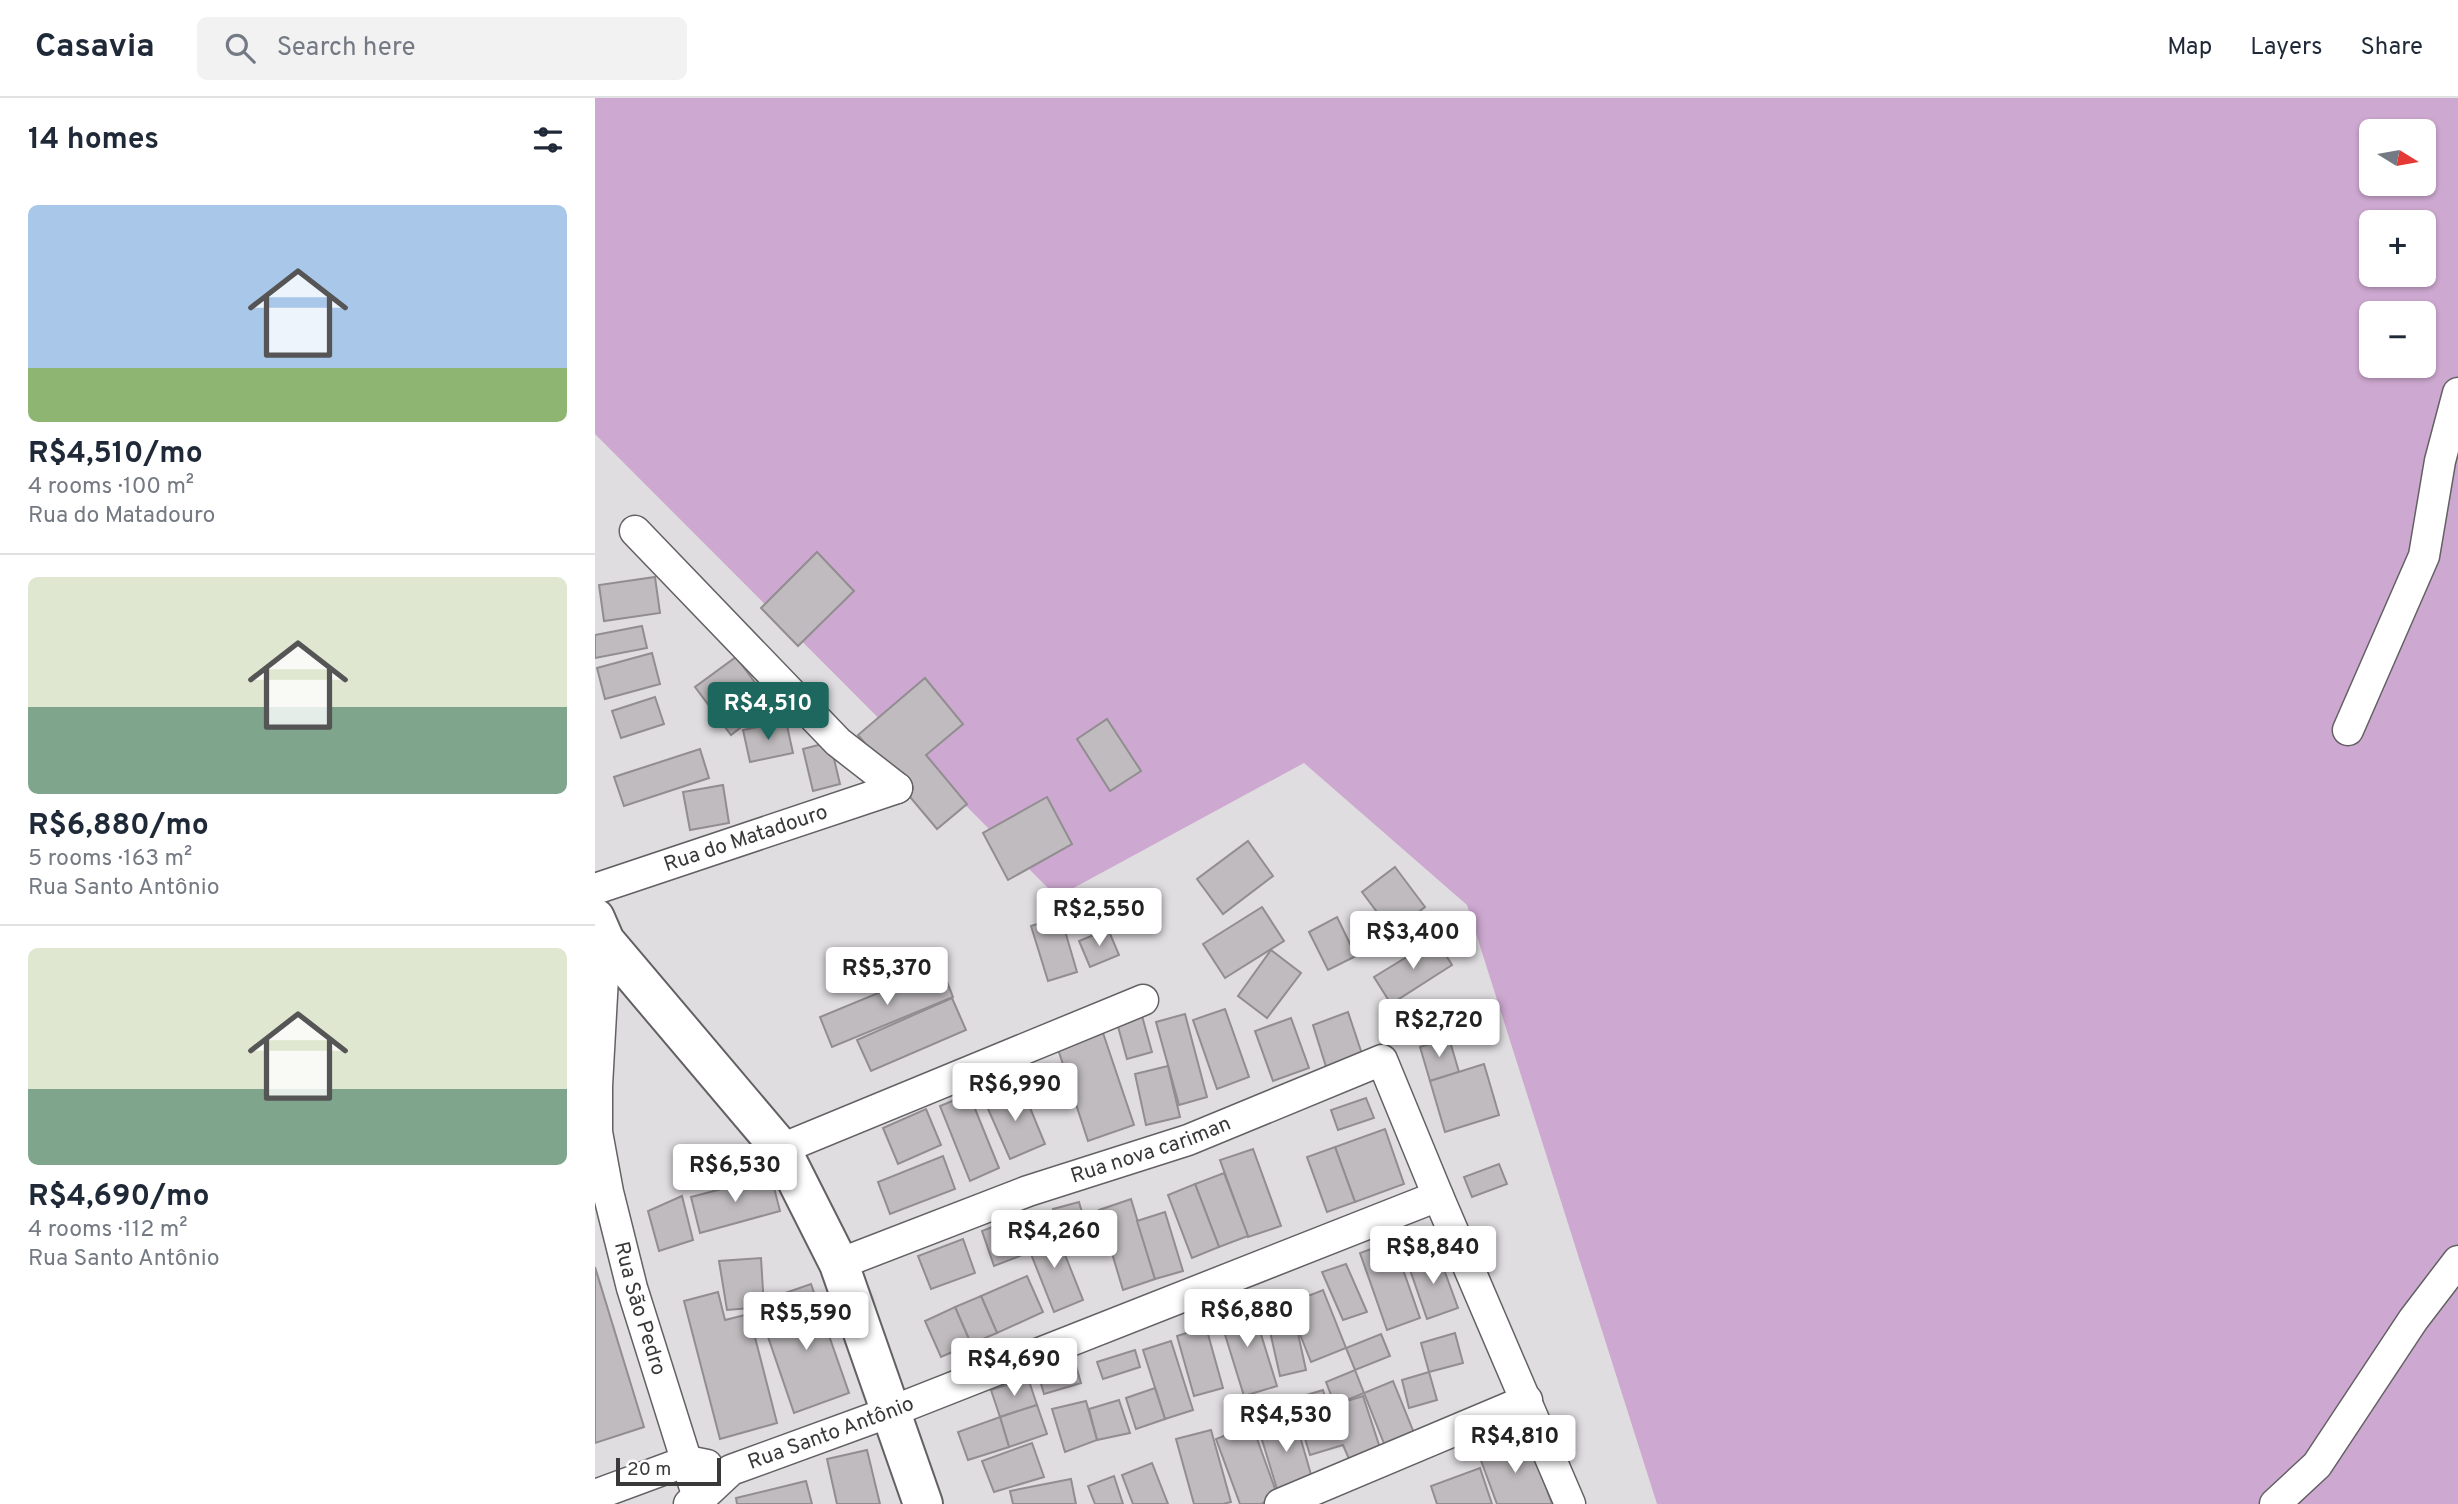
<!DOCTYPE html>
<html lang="en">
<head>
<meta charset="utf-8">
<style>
  body { margin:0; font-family:Overpass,sans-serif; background:#f2f2f3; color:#1f2937; height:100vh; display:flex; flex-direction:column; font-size:26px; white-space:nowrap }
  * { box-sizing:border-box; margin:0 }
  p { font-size:23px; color:#747a83 }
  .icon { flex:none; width:38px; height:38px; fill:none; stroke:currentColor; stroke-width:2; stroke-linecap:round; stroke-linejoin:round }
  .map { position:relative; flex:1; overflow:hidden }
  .panel { display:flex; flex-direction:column; background:#fff; width:595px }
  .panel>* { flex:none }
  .needle { width:46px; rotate:101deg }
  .buttons { position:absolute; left:1764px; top:21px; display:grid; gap:14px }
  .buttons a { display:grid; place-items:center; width:77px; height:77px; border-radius:10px; background:#fff; box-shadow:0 2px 5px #0004; font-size:35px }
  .scale { position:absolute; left:21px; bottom:18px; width:105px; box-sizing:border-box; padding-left:7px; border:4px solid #3a393a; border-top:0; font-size:19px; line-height:24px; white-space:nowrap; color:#3a393a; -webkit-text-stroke:5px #fff; paint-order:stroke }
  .price { position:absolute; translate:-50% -60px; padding:0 16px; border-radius:7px; background:#fff; color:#222; font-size:23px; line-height:46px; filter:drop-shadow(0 2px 4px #0008) }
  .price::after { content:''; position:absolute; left:50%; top:42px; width:21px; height:16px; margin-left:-10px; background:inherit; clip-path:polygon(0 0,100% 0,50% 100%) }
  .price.on { background:#1d675e; color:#fff }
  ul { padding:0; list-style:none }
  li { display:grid; align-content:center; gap:14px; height:371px; padding:0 28px }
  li+li { border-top:2px solid #e0e1e3 }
  li span { display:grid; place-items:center; height:217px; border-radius:10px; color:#555 }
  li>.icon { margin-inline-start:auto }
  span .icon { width:126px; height:126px; fill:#fffc; stroke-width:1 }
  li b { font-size:30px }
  h2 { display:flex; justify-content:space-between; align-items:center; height:84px; padding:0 28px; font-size:30px }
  header { display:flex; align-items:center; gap:42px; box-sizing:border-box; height:98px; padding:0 35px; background:#fff; border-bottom:2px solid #e0e1e3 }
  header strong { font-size:33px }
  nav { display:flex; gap:38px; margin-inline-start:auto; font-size:24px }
  .search { width:490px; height:63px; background:#f2f2f3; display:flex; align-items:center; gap:18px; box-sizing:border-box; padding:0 24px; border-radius:10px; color:#747a83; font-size:26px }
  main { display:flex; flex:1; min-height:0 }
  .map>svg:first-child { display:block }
  .green { fill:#cda8d0; fill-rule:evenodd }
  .building { fill:#bfbbbe; stroke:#918d90; stroke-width:2 }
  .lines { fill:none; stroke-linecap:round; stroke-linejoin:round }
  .minor-casing { stroke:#646164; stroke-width:33 }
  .primary-casing { stroke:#646164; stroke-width:42 }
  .minor { stroke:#fff; stroke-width:30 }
  .primary { stroke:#fff; stroke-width:38 }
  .labels { text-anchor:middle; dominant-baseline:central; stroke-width:5; stroke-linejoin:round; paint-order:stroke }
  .street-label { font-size:21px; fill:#3a393a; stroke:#fff }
</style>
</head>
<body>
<header>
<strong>Casavia</strong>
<div class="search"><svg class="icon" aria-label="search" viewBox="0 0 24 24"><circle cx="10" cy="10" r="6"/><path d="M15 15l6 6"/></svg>Search here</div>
<nav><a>Map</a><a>Layers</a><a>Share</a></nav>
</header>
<main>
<section class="panel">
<h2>14 homes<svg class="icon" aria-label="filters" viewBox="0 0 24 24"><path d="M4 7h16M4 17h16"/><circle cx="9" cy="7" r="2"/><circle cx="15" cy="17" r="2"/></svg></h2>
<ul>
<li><span style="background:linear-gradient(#a9c7e8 75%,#8fb573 0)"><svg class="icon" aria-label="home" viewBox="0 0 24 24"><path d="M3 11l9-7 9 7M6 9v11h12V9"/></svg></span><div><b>R$4,510/mo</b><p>4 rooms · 100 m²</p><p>Rua do Matadouro</p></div></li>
<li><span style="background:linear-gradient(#dfe7d0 60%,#7fa58c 0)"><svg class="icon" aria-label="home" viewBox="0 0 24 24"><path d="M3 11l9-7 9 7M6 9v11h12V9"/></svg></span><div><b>R$6,880/mo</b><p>5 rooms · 163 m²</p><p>Rua Santo Antônio</p></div></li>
<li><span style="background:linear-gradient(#dfe7d0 65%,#7fa58c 0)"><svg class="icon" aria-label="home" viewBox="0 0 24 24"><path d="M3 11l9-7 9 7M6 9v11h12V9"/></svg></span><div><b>R$4,690/mo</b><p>4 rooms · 112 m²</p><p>Rua Santo Antônio</p></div></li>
</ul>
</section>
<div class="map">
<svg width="1863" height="1406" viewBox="0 0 1863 1406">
  <rect width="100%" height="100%" fill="#e0dde0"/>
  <!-- green -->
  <path class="green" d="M 0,0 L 1863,0 L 1863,1406 L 1062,1406 L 872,807 L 709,665 L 462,799 L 0,336 ZM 1776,33 L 1829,33 L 1829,86 L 1776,86 ZM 1776,124 L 1829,124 L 1829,177 L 1776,177 ZM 1776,215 L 1829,215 L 1829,268 L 1776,268 Z"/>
  <!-- building -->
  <g class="building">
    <polygon points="222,454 259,493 203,548 166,510"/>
    <polygon points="60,479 65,515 9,523 4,487"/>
    <polygon points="47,528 52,550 0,560 0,537"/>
    <polygon points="57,555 65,586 10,601 2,570"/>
    <polygon points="141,559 176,606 136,637 100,589"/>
    <polygon points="330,580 368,626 331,657 372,706 342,731 263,637"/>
    <polygon points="60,599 69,626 26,640 17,613"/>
    <polygon points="512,621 546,673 515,693 482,641"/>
    <polygon points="191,623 198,655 155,664 148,632"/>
    <polygon points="235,644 245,686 218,693 208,651"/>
    <polygon points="105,651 114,680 29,708 19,679"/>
    <polygon points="128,687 134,725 95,732 88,694"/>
    <polygon points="452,699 477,746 413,782 388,735"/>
    <polygon points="653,743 678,778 628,816 602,781"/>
    <polygon points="800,769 830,809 797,834 767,794"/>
    <polygon points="667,809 689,843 630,880 608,846"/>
    <polygon points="466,819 482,874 453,883 436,828"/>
    <polygon points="742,819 761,858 733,872 714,834"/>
    <polygon points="513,831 524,857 495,869 484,843"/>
    <polygon points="841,841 857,867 796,906 779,879"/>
    <polygon points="676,852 706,875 672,920 643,898"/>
    <polygon points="346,869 358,899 237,949 225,919"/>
    <polygon points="357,900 371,932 276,973 262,942"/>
    <polygon points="630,911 654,979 622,991 598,922"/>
    <polygon points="753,914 770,965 733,975 718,927"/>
    <polygon points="590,916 612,999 584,1007 561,924"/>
    <polygon points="547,918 557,954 532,961 522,925"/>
    <polygon points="696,920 714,970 678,983 660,933"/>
    <polygon points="508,935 539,1027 493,1043 463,951"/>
    <polygon points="854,940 864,974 835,983 825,949"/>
    <polygon points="889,966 904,1017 850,1034 835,983"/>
    <polygon points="573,968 585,1019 551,1027 540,976"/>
    <polygon points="426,988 450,1046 415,1061 390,1004"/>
    <polygon points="374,996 404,1070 375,1083 345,1008"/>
    <polygon points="771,1000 779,1020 743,1032 736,1012"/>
    <polygon points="331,1011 346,1047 303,1066 288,1030"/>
    <polygon points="790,1031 809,1086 760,1104 740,1049"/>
    <polygon points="740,1049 760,1104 732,1114 712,1059"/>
    <polygon points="658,1051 686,1128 653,1139 625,1062"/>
    <polygon points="348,1058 360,1091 295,1116 283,1084"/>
    <polygon points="904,1066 912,1086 877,1099 869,1079"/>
    <polygon points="629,1075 653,1138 624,1149 600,1086"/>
    <polygon points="176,1078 185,1113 105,1135 96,1099"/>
    <polygon points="600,1086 624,1149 597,1160 573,1097"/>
    <polygon points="87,1098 98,1142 64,1153 53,1113"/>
    <polygon points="536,1101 560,1181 528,1192 504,1112"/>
    <polygon points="484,1104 495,1142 468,1150 458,1111"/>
    <polygon points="570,1114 588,1173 560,1181 542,1123"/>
    <polygon points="412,1123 425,1158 399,1168 387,1133"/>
    <polygon points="459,1129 488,1202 459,1214 430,1141"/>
    <polygon points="368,1141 380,1175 336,1191 323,1158"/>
    <polygon points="798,1143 825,1220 792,1232 765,1155"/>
    <polygon points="843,1155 863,1210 832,1221 813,1166"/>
    <polygon points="166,1160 169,1209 132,1212 124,1163"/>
    <polygon points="751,1166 772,1214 748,1222 727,1174"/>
    <polygon points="0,1169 49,1329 0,1345"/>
    <polygon points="432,1178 448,1214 402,1235 386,1198"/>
    <polygon points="216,1186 254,1295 199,1315 170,1230 193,1222 184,1197"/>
    <polygon points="728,1192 751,1250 716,1264 693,1206"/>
    <polygon points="123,1194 130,1222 154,1216 182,1325 125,1341 89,1203"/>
    <polygon points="386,1198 402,1235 376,1246 360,1209"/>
    <polygon points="656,1204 682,1288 649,1298 623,1214"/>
    <polygon points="360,1209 376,1246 346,1259 330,1223"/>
    <polygon points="698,1213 711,1272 685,1278 672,1220"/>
    <polygon points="611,1229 628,1290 599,1298 582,1238"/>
    <polygon points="860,1235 868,1265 834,1274 826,1245"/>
    <polygon points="786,1236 795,1258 760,1272 751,1250"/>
    <polygon points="576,1243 598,1312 570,1321 548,1252"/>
    <polygon points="540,1252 545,1269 508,1281 502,1264"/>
    <polygon points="481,1268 486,1285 449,1296 444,1279"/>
    <polygon points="760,1272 769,1295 740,1307 731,1284"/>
    <polygon points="834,1274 842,1302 814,1310 807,1282"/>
    <polygon points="433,1280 442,1307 405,1319 396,1292"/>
    <polygon points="798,1283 819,1335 790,1348 769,1295"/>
    <polygon points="560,1290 570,1321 541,1331 531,1300"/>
    <polygon points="728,1292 733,1309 768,1298 785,1350 754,1361 748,1347 715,1357 698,1301"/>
    <polygon points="524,1302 535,1335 502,1342 494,1311"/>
    <polygon points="491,1303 502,1342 470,1354 457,1311"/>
    <polygon points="442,1307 452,1336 414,1349 405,1319"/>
    <polygon points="405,1319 414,1349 373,1362 363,1334"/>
    <polygon points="700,1321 717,1380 682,1391 664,1332"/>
    <polygon points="657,1327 683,1399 666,1406 645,1406 621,1341"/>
    <polygon points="616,1332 636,1404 628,1406 599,1406 581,1341"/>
    <polygon points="933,1339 957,1406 902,1406 884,1357"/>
    <polygon points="437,1345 449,1379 399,1394 387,1363"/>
    <polygon points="272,1352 285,1406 242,1406 232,1361"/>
    <polygon points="557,1365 573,1406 538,1406 527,1377"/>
    <polygon points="885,1370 897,1406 842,1406 836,1388"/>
    <polygon points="519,1378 528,1406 500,1406 493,1388"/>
    <polygon points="476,1381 481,1406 418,1406 415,1393"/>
    <polygon points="211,1383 217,1406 142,1406 141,1400"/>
  </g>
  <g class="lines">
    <!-- minor casing -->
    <g class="minor-casing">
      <g id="minor">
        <polyline points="40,433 243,644 302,690"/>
        <polyline points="1753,632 1829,458 1845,363 1863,295"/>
        <path id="s1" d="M 0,791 L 302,690"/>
        <path id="s2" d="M 10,843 L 2,988 L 2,1034 L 13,1094 L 37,1190 L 105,1406"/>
        <polyline points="186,1051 548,902"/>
        <path id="s3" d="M 244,1166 L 433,1093 L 593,1042 L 787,962 L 843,1098 L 975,1406"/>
        <polyline points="0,1397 92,1363 112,1367"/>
        <path id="s4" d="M 94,1406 L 104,1402 L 136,1372 L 295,1314 L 843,1098"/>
        <polyline points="685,1406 932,1302"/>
        <polyline points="1680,1406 1722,1367 1818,1222 1863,1163"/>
      </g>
    </g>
    <!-- primary casing -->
    <g class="primary-casing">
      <polyline id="primary" points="0,820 10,843 186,1051 244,1166 328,1406"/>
    </g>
    <!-- minor -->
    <use href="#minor" class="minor"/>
    <!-- primary -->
    <use href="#primary" class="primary"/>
  </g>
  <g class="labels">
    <!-- street labels -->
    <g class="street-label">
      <text stroke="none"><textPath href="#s1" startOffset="159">Rua do Matadouro</textPath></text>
      <text stroke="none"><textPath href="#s3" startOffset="332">Rua nova cariman</textPath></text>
      <text stroke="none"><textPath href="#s2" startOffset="373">Rua São Pedro</textPath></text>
      <text stroke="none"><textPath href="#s4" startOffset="161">Rua Santo Antônio</textPath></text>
    </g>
  </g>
</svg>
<div class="buttons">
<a><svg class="needle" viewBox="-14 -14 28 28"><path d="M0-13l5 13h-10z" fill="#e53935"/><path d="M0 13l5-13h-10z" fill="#747a83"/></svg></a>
<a>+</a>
<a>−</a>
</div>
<div class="scale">20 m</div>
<b class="price on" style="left:173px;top:644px">R$4,510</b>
<b class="price" style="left:504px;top:850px">R$2,550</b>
<b class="price" style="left:818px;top:873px">R$3,400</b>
<b class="price" style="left:292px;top:909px">R$5,370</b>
<b class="price" style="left:844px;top:961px">R$2,720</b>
<b class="price" style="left:420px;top:1025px">R$6,990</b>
<b class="price" style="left:140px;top:1106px">R$6,530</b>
<b class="price" style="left:459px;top:1172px">R$4,260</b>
<b class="price" style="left:838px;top:1188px">R$8,840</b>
<b class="price" style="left:652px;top:1251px">R$6,880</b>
<b class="price" style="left:211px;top:1254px">R$5,590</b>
<b class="price" style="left:419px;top:1300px">R$4,690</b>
<b class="price" style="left:691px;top:1356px">R$4,530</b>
<b class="price" style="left:920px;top:1377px">R$4,810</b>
</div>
</main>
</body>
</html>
